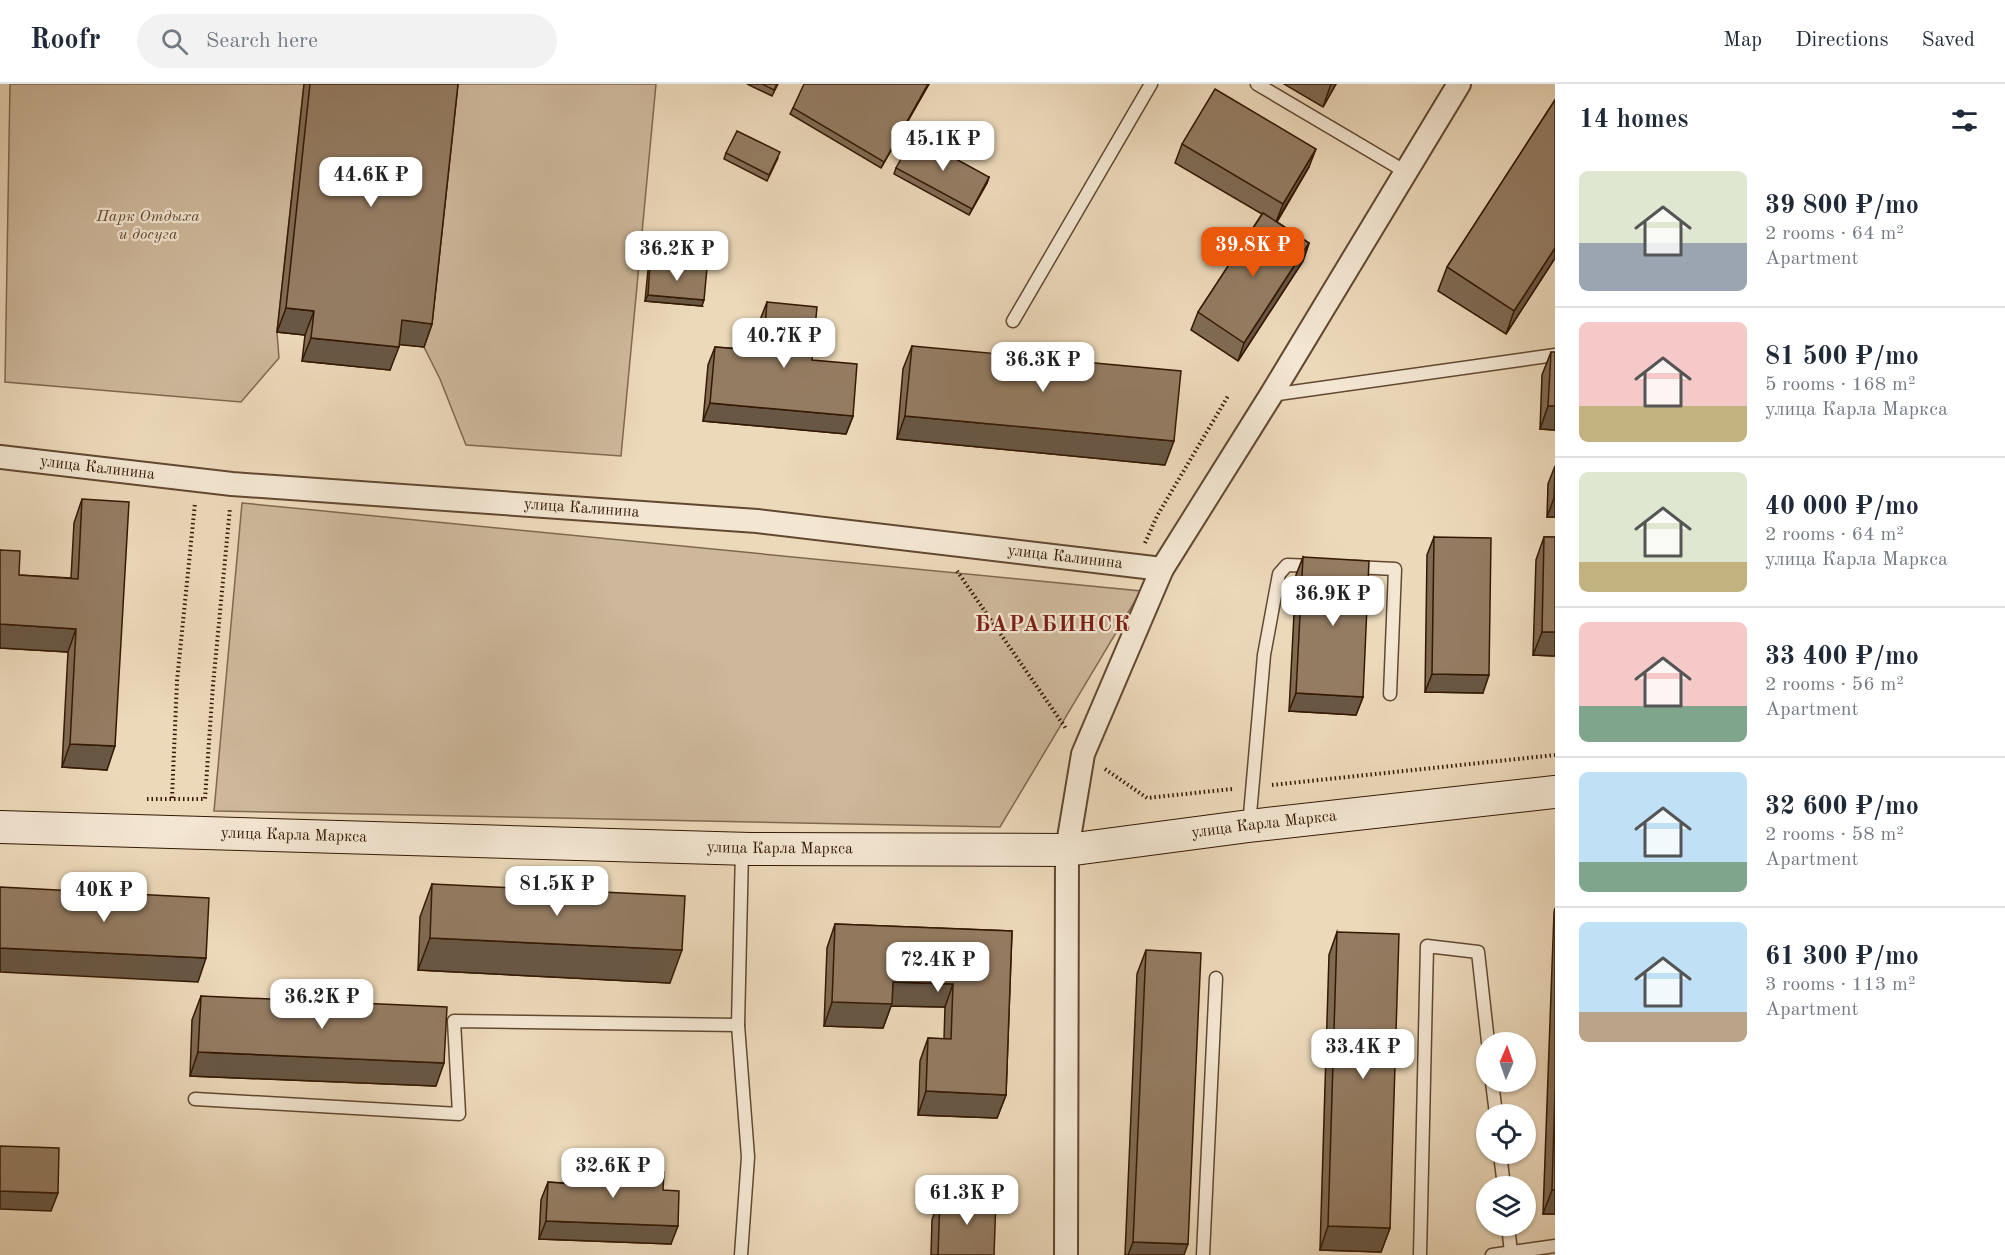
<!DOCTYPE html>
<html lang="en">
<head>
<meta charset="utf-8">
<style>
  body { margin:0; font-family:"Old Standard TT",serif; background:#f2f2f3; color:#1f2937; height:100vh; display:flex; flex-direction:column; font-size:22px; white-space:nowrap }
  * { box-sizing:border-box; margin:0 }
  p { font-size:20px; color:#747a83 }
  .icon { flex:none; width:33px; height:33px; fill:none; stroke:currentColor; stroke-width:2; stroke-linecap:round; stroke-linejoin:round }
  .map { position:relative; flex:1; overflow:hidden }
  .side { display:flex; flex-direction:column; background:#fff; width:450px }
  .side>* { flex:none }
  .needle { width:39px; rotate:2deg }
  .controls { position:absolute; left:1476px; top:948px; display:grid; gap:12px }
  .controls a { display:grid; place-items:center; width:60px; height:60px; border-radius:50%; background:#fff; box-shadow:0 2px 4px #0004; font-size:30px }
  .price { position:absolute; translate:-50% -51px; padding:0 14px; border-radius:12px; background:#fff; color:#222; font-size:20px; line-height:39px; filter:drop-shadow(0 2px 3px #0008) }
  .price::after { content:''; position:absolute; left:50%; top:36px; width:18px; height:14px; margin-left:-9px; background:inherit; clip-path:polygon(0 0,100% 0,50% 100%) }
  .price.selected { background:#ea580c; color:#fff }
  ul { padding:0; list-style:none }
  li { display:flex; align-items:center; gap:18px; height:150px; padding:0 24px }
  li+li { border-top:2px solid #e0e1e3 }
  li span { display:grid; place-items:center; flex:none; width:168px; height:120px; border-radius:9px; color:#555 }
  li>.icon { margin-inline-start:auto }
  span .icon { width:72px; height:72px; fill:#fffc; stroke-width:1 }
  li b { font-size:26px }
  h2 { display:flex; justify-content:space-between; align-items:center; height:72px; padding:0 24px; font-size:26px }
  header { display:flex; align-items:center; gap:36px; box-sizing:border-box; height:84px; padding:0 30px; background:#fff; border-bottom:2px solid #e0e1e3 }
  header strong { font-size:28px }
  nav { display:flex; gap:33px; margin-inline-start:auto; font-size:21px }
  .search { width:420px; height:54px; background:#f2f2f3; display:flex; align-items:center; gap:15px; box-sizing:border-box; padding:0 21px; border-radius:33px; color:#747a83; font-size:22px }
  main { display:flex; flex:1; min-height:0 }
  .map>svg:first-child { display:block }
  .green { fill:#cdb89b; stroke:#80684f; stroke-width:1.5 }
  .lines { fill:none; stroke-linecap:round; stroke-linejoin:round }
  .lane-casing { stroke:#624831; stroke-width:15 }
  .street-casing { stroke:#624831; stroke-width:26 }
  .secondary-casing { stroke:#341803; stroke-width:34 }
  .path { stroke:#341803; stroke-width:4; stroke-dasharray:1.5 3; stroke-linecap:butt }
  .lane { stroke:#f3e6d2; stroke-width:12 }
  .street { stroke:#f3e6d2; stroke-width:22 }
  .secondary { stroke:#f3e6d2; stroke-width:32 }
  .wall { fill:#7f6b54; stroke:#341803; stroke-width:1.5 }
  .shaded-wall { fill:#685745; stroke:#341803; stroke-width:1.5 }
  .building { fill:#947c62; stroke:#341803; stroke-width:1.5 }
  .labels { text-anchor:middle; dominant-baseline:central; stroke-width:4.5; stroke-linejoin:round; paint-order:stroke }
  .park-label { font-size:16px; font-style:italic; fill:#624831; stroke:#f3e6d2 }
  .street-label { font-size:16px; fill:#341803; stroke:#f3e6d2 }
  .district-label { font-size:22px; font-weight:bold; letter-spacing:1.5px; fill:#7a1f14; stroke:#f3e6d2 }
</style>
</head>
<body>
<header>
<strong>Roofr</strong>
<div class="search"><svg class="icon" aria-label="search" viewBox="0 0 24 24"><circle cx="10" cy="10" r="6"/><path d="M15 15l6 6"/></svg>Search here</div>
<nav><a>Map</a><a>Directions</a><a>Saved</a></nav>
</header>
<main>
<div class="map">
<svg width="1555" height="1171" viewBox="0 0 1555 1171">
  <rect width="100%" height="100%" fill="#ecd9ba"/>
  <filter id="stains"><feTurbulence type="fractalNoise" baseFrequency=".00333" numOctaves="4"/><feColorMatrix values="0 0 0 0 .2 0 0 0 0 .09 0 0 0 0 .02 0 0 0 .5 -.17"/></filter>
  <radialGradient id="worn" r=".72"><stop offset=".6" stop-color="#630" stop-opacity="0"/><stop offset="1" stop-color="#630" stop-opacity=".3"/></radialGradient>
  <!-- green -->
  <g class="green">
    <polygon points="10,0 656,0 621,372 466,361 440,295 424,263 450,17 304,1 277,248 279,274 241,318 5,298"/>
    <polygon points="242,419 1141,507 1000,743 214,727"/>
  </g>
  <g class="lines">
    <!-- lane casing -->
    <g class="lane-casing">
      <g id="lane">
        <polyline points="1257,0 1406,88"/>
        <polyline points="1013,237 1151,0"/>
        <polyline points="1271,311 1555,271"/>
        <polyline points="1354,483 1395,485 1390,610"/>
        <polyline points="1249,742 1264,571 1279,490 1287,481 1315,482"/>
        <polyline points="738,941 748,1073 741,1171"/>
        <polyline points="1492,998 1496,1030"/>
        <polyline points="195,1015 459,1030 454,937 738,941 742,766"/>
        <polyline points="1500,1070 1504,1102"/>
        <polyline points="1508,1142 1511,1168"/>
        <polyline points="1203,1171 1216,894"/>
        <polyline points="1420,1171 1427,862 1478,868 1488,958"/>
        <polyline points="1492,1171 1555,1162"/>
      </g>
    </g>
    <!-- street casing -->
    <g class="street-casing">
      <g id="street">
        <path id="s1" d="M 0,373 L 232,400 L 757,437 L 1162,485"/>
        <polyline points="1066,1171 1067,766 1083,670 1162,485 1271,311 1459,0"/>
      </g>
    </g>
    <!-- secondary casing -->
    <g class="secondary-casing">
      <g id="secondary">
        <path id="s2" d="M 0,743 L 750,765 L 1067,766 L 1249,742 L 1555,708"/>
      </g>
    </g>
    <!-- path -->
    <g class="path">
      <polyline points="1145,459 1157,432 1228,312"/>
      <polyline points="957,487 1067,646"/>
      <polyline points="1105,685 1147,714 1232,705"/>
      <polyline points="1272,701 1555,671"/>
      <polyline points="172,714 177,597 195,419"/>
      <polyline points="147,715 205,715 213,601 230,424"/>
    </g>
    <!-- lane -->
    <use href="#lane" class="lane"/>
    <!-- street -->
    <use href="#street" class="street"/>
    <!-- secondary -->
    <use href="#secondary" class="secondary"/>
  </g>
  <!-- wall -->
  <g class="wall">
    <polygon points="304,0 458,0 432,240 424,263 399,260 390,286 302,277 305,251 277,248"/>
    <polygon points="747,0 778,0 772,12"/>
    <polygon points="929,0 881,84 790,30 793,24"/>
    <polygon points="1284,0 1336,0 1323,23"/>
    <polygon points="1555,16 1555,174 1506,250 1438,207 1447,183"/>
    <polygon points="1182,60 1309,83 1277,138 1309,159 1303,177 1238,277 1191,246 1198,228 1262,130 1175,79"/>
    <polygon points="726,69 778,74 767,97 724,75"/>
    <polygon points="896,84 989,93 987,99 969,131 894,90"/>
    <polygon points="650,180 702,222 645,217 648,186"/>
    <polygon points="767,218 812,276 853,332 846,350 703,337 708,281 715,263 758,266 760,236"/>
    <polygon points="912,262 1165,381 897,355 903,285"/>
    <polygon points="1551,268 1555,346 1540,345 1542,291"/>
    <polygon points="1555,382 1555,433 1547,433 1548,400"/>
    <polygon points="82,415 107,686 62,683 68,568 0,564 0,466 19,491 71,494 74,439"/>
    <polygon points="1434,453 1483,609 1425,608 1427,471"/>
    <polygon points="1544,453 1555,453 1555,572 1533,571 1536,476"/>
    <polygon points="1303,473 1363,613 1356,631 1289,627 1296,491"/>
    <polygon points="432,800 670,899 418,886 420,833"/>
    <polygon points="1555,824 1555,1130 1543,1130 1554,828"/>
    <polygon points="835,840 1012,847 1006,1011 997,1034 918,1031 920,977 928,954 944,955 945,923 891,922 883,944 824,942 827,864"/>
    <polygon points="1337,848 1390,1144 1381,1168 1320,1166 1329,871"/>
    <polygon points="1146,866 1184,1171 1125,1171 1137,890"/>
    <polygon points="201,912 436,1002 190,992 192,936"/>
    <polygon points="571,1084 663,1106 671,1160 539,1155 541,1116 548,1098 566,1099"/>
    <polygon points="940,1113 994,1171 931,1171 932,1136"/>
  </g>
  <!-- shaded-wall -->
  <g class="shaded-wall">
    <polygon points="928,0 929,0 881,84 884,78"/>
    <polygon points="1331,0 1336,0 1323,23"/>
    <polygon points="1316,65 1309,83 1276,138 1283,120"/>
    <polygon points="989,93 987,99 969,131 972,125"/>
    <polygon points="1309,159 1303,177 1238,277 1244,259"/>
    <polygon points="1555,164 1555,174 1506,250 1514,227"/>
    <polygon points="648,211 704,216 702,222 645,217"/>
    <polygon points="286,224 314,227 305,251 277,248"/>
    <polygon points="402,236 432,240 424,263 393,260"/>
    <polygon points="311,254 399,263 390,286 302,277"/>
    <polygon points="710,319 853,332 846,350 703,337"/>
    <polygon points="1548,322 1555,322 1555,346 1540,345"/>
    <polygon points="905,332 1174,357 1165,381 897,355"/>
    <polygon points="1554,414 1555,415 1555,433 1547,433"/>
    <polygon points="0,540 76,545 68,568 0,564"/>
    <polygon points="1542,548 1555,548 1555,572 1533,571"/>
    <polygon points="1432,590 1489,591 1483,609 1425,608"/>
    <polygon points="1296,609 1363,613 1356,631 1289,627"/>
    <polygon points="70,660 115,662 107,686 62,683"/>
    <polygon points="430,854 682,866 670,899 418,886"/>
    <polygon points="0,864 206,874 198,898 0,888"/>
    <polygon points="893,898 953,900 945,923 891,922 883,944 824,942 832,918"/>
    <polygon points="198,968 444,979 436,1002 190,992"/>
    <polygon points="926,1007 1006,1011 997,1034 918,1031"/>
    <polygon points="1552,1106 1555,1106 1555,1130 1543,1130"/>
    <polygon points="0,1107 58,1109 51,1127 0,1125"/>
    <polygon points="546,1137 678,1142 671,1160 539,1155"/>
    <polygon points="1328,1142 1390,1144 1381,1168 1320,1166"/>
    <polygon points="1133,1158 1188,1160 1184,1171 1128,1171"/>
  </g>
  <!-- building -->
  <g class="building">
    <polygon points="310,0 458,0 432,240 402,236 399,263 311,254 314,227 286,224"/>
    <polygon points="762,0 777,0 774,6"/>
    <polygon points="804,0 928,0 884,78 793,24"/>
    <polygon points="1215,5 1316,65 1283,120 1182,60"/>
    <polygon points="1555,16 1555,164 1514,227 1447,183"/>
    <polygon points="737,47 780,68 769,91 726,69"/>
    <polygon points="914,52 989,93 972,125 896,84"/>
    <polygon points="1263,129 1309,159 1244,259 1198,228"/>
    <polygon points="650,180 707,184 704,216 648,211"/>
    <polygon points="767,218 817,223 812,276 857,280 853,332 710,319 715,263 763,267"/>
    <polygon points="912,262 1181,287 1174,357 905,332"/>
    <polygon points="1551,268 1555,268 1555,322 1548,322"/>
    <polygon points="1555,382 1555,415 1554,414"/>
    <polygon points="82,415 129,418 115,662 70,660 76,545 0,540 0,466 20,467 19,491 78,495"/>
    <polygon points="1434,453 1491,454 1489,591 1432,590"/>
    <polygon points="1544,453 1555,453 1555,548 1542,548"/>
    <polygon points="1303,473 1369,477 1363,613 1296,609"/>
    <polygon points="432,800 685,812 682,866 430,854"/>
    <polygon points="0,803 209,814 206,874 0,864"/>
    <polygon points="835,840 1012,847 1006,1011 926,1007 928,954 951,955 953,900 893,898 892,920 832,918"/>
    <polygon points="1337,848 1399,850 1390,1144 1328,1142"/>
    <polygon points="1146,866 1201,869 1188,1160 1133,1158"/>
    <polygon points="201,912 447,923 444,979 198,968"/>
    <polygon points="1555,1007 1555,1106 1552,1106"/>
    <polygon points="0,1062 59,1064 58,1109 0,1107"/>
    <polygon points="571,1084 664,1088 663,1106 679,1107 678,1142 546,1137 548,1098 570,1100"/>
    <polygon points="940,1113 996,1115 994,1171 938,1171"/>
  </g>
  <g class="labels">
    <!-- park labels -->
    <g class="park-label">
      <text x="148" y="133">Парк Отдыха<tspan x="148" dy="18">и досуга</tspan></text>
    </g>
    <!-- street labels -->
    <g class="street-label">
      <text stroke="none"><textPath href="#s1" startOffset="98">улица Калинина</textPath></text>
      <text stroke="none"><textPath href="#s1" startOffset="584">улица Калинина</textPath></text>
      <text stroke="none"><textPath href="#s1" startOffset="1070">улица Калинина</textPath></text>
      <text stroke="none"><textPath href="#s2" startOffset="1266">улица Карла Маркса</textPath></text>
      <text stroke="none"><textPath href="#s2" startOffset="294">улица Карла Маркса</textPath></text>
      <text stroke="none"><textPath href="#s2" startOffset="780">улица Карла Маркса</textPath></text>
    </g>
    <!-- district labels -->
    <g class="district-label">
      <text x="1053" y="541">БАРАБИНСК</text>
    </g>
  </g>
  <rect width="100%" height="100%" filter="url(#stains)"/>
  <rect width="100%" height="100%" fill="url(#worn)"/>
</svg>
<div class="controls">
<a><svg class="needle" viewBox="-14 -14 28 28"><path d="M0-13l5 13h-10z" fill="#e53935"/><path d="M0 13l5-13h-10z" fill="#747a83"/></svg></a>
<a><svg class="icon" aria-label="locate" viewBox="0 0 24 24"><circle cx="12" cy="12" r="6"/><path d="M12 2v4M12 18v4M2 12h4M18 12h4"/></svg></a>
<a><svg class="icon" aria-label="layers" viewBox="0 0 24 24"><path d="M12 4l9 5-9 5-9-5zM3 14l9 5 9-5"/></svg></a>
</div>
<b class="price" style="left:943px;top:88px">45.1K ₽</b>
<b class="price" style="left:371px;top:124px">44.6K ₽</b>
<b class="price selected" style="left:1253px;top:194px">39.8K ₽</b>
<b class="price" style="left:677px;top:198px">36.2K ₽</b>
<b class="price" style="left:784px;top:285px">40.7K ₽</b>
<b class="price" style="left:1043px;top:309px">36.3K ₽</b>
<b class="price" style="left:1333px;top:543px">36.9K ₽</b>
<b class="price" style="left:557px;top:833px">81.5K ₽</b>
<b class="price" style="left:104px;top:839px">40K ₽</b>
<b class="price" style="left:938px;top:909px">72.4K ₽</b>
<b class="price" style="left:322px;top:946px">36.2K ₽</b>
<b class="price" style="left:1363px;top:996px">33.4K ₽</b>
<b class="price" style="left:613px;top:1115px">32.6K ₽</b>
<b class="price" style="left:967px;top:1142px">61.3K ₽</b>
</div>
<section class="side">
<h2>14 homes<svg class="icon" aria-label="filters" viewBox="0 0 24 24"><path d="M4 7h16M4 17h16"/><circle cx="9" cy="7" r="2"/><circle cx="15" cy="17" r="2"/></svg></h2>
<ul>
<li><span style="background:linear-gradient(#dfe7d0 60%,#9aa5b1 0)"><svg class="icon" aria-label="home" viewBox="0 0 24 24"><path d="M3 11l9-7 9 7M6 9v11h12V9"/></svg></span><div><b>39 800 ₽/mo</b><p>2 rooms · 64 m²</p><p>Apartment</p></div></li>
<li><span style="background:linear-gradient(#f6c9c9 70%,#c2b280 0)"><svg class="icon" aria-label="home" viewBox="0 0 24 24"><path d="M3 11l9-7 9 7M6 9v11h12V9"/></svg></span><div><b>81 500 ₽/mo</b><p>5 rooms · 168 m²</p><p>улица Карла Маркса</p></div></li>
<li><span style="background:linear-gradient(#dfe7d0 75%,#c2b280 0)"><svg class="icon" aria-label="home" viewBox="0 0 24 24"><path d="M3 11l9-7 9 7M6 9v11h12V9"/></svg></span><div><b>40 000 ₽/mo</b><p>2 rooms · 64 m²</p><p>улица Карла Маркса</p></div></li>
<li><span style="background:linear-gradient(#f6c9c9 70%,#7fa58c 0)"><svg class="icon" aria-label="home" viewBox="0 0 24 24"><path d="M3 11l9-7 9 7M6 9v11h12V9"/></svg></span><div><b>33 400 ₽/mo</b><p>2 rooms · 56 m²</p><p>Apartment</p></div></li>
<li><span style="background:linear-gradient(#bfe0f5 75%,#7fa58c 0)"><svg class="icon" aria-label="home" viewBox="0 0 24 24"><path d="M3 11l9-7 9 7M6 9v11h12V9"/></svg></span><div><b>32 600 ₽/mo</b><p>2 rooms · 58 m²</p><p>Apartment</p></div></li>
<li><span style="background:linear-gradient(#bfe0f5 75%,#b9a48a 0)"><svg class="icon" aria-label="home" viewBox="0 0 24 24"><path d="M3 11l9-7 9 7M6 9v11h12V9"/></svg></span><div><b>61 300 ₽/mo</b><p>3 rooms · 113 m²</p><p>Apartment</p></div></li>
</ul>
</section>
</main>
</body>
</html>
